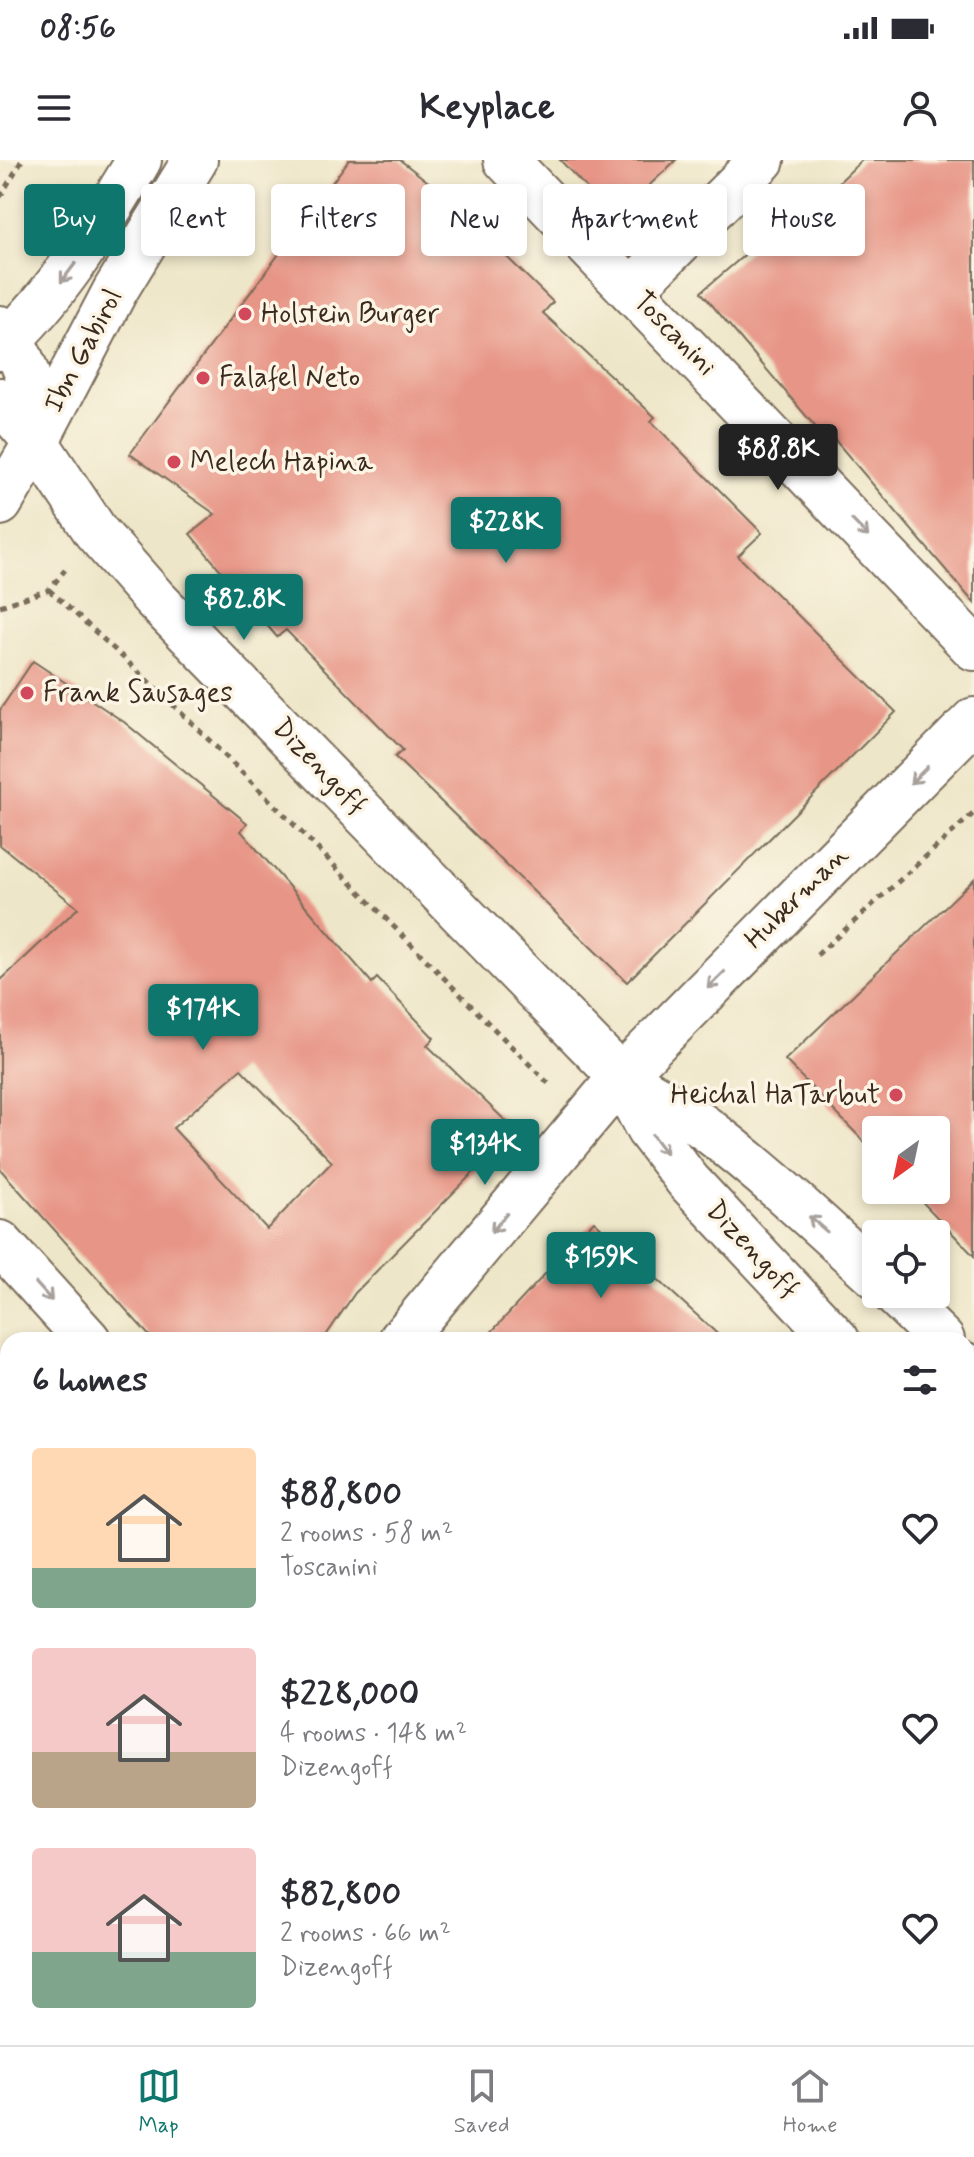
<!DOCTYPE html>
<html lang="en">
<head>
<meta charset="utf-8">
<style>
  body { margin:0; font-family:Mynerve,sans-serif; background:#f2f2f3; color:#2b2b33; height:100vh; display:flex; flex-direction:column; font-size:30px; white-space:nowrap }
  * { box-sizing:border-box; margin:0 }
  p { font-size:26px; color:#7c7c81 }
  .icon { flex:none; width:44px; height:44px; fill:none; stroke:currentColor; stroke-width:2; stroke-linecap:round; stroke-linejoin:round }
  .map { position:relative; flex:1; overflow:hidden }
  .side { position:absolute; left:0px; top:1172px; width:974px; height:714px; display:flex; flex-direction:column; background:#fff; border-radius:24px 24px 0 0; box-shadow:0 4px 12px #0003 }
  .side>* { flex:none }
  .top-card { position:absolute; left:24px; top:24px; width:926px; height:72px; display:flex; gap:16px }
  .needle { width:52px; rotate:213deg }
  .tools { position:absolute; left:862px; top:956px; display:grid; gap:16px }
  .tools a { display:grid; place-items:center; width:88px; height:88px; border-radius:8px; background:#fff; box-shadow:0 4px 12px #0003; font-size:40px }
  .price { position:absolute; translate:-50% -68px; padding:0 18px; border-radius:8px; background:#0f766e; color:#fff; font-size:26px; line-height:52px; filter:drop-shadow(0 2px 4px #0008) }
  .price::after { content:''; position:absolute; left:50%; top:48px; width:24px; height:18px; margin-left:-12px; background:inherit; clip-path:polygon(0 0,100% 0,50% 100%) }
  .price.current { background:#222; color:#fff }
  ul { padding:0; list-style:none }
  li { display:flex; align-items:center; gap:24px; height:200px; padding:0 32px }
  li span { display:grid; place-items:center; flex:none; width:224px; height:160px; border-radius:8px; color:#555 }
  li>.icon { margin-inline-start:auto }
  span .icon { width:96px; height:96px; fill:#fffc; stroke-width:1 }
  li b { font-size:34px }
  h2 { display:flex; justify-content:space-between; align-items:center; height:96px; padding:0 32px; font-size:34px }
  .pill { padding:0 28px; border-radius:8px; background:#fff; box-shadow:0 4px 12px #0003; font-size:28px; line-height:72px }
  .pill.current { background:#0f766e; color:#fff }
  .status { display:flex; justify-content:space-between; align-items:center; height:56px; padding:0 40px; background:#fff; direction:ltr }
  .status svg { height:22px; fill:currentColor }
  header { display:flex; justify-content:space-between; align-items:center; height:104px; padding:0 32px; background:#fff; font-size:36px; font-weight:700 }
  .menu { display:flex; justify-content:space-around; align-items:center; height:112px; border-top:2px solid #e1e1e2; background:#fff; font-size:22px; color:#7c7c81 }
  .menu a { display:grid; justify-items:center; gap:4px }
  .menu .current { color:#0f766e }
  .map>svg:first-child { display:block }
  .green { fill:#8bcd86; stroke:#637c52; stroke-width:2 }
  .building { fill:#e79586; fill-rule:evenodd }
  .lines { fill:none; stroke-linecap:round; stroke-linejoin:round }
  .street-casing { stroke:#7a6c5a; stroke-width:48 }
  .secondary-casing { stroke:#7a6c5a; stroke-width:48 }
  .path { stroke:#7a6c5a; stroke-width:5; stroke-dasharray:6 6; stroke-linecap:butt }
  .street { stroke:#fff; stroke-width:44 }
  .secondary { stroke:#fff; stroke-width:44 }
  .oneway { stroke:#a79f9a }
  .poi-dot { fill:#d1495b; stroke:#fcf5e5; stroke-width:3 }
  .labels { text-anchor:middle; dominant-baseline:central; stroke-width:7; stroke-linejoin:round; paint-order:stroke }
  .poi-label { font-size:28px; fill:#3b2a1e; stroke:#fcf5e5; text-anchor:start }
  .street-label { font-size:28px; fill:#3b2a1e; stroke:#fcf5e5 }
</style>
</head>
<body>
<div class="status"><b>08:56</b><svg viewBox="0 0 49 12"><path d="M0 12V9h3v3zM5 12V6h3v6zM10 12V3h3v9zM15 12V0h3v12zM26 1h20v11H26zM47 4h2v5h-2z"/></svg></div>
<header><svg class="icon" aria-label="menu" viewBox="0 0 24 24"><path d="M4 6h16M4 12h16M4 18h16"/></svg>Keyplace<svg class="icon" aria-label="person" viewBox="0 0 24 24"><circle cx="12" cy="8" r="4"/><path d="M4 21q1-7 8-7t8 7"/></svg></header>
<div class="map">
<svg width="974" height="1885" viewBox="0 0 974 1885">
  <rect width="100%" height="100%" fill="#fcf5e5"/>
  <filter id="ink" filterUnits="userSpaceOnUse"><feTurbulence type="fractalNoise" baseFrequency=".0125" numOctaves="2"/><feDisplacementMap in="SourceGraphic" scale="16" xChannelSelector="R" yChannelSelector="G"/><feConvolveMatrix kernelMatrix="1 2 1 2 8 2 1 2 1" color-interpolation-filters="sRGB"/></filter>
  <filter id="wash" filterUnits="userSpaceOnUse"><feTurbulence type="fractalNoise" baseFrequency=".006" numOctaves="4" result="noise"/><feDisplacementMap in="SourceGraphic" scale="32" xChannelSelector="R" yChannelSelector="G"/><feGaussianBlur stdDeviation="1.8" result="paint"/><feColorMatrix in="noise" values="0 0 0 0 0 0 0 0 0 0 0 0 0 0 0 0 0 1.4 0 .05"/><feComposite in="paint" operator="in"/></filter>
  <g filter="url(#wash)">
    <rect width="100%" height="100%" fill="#eee6c8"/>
    <!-- green -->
    <g class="green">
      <polygon points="966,1336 974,1345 974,1512 966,1523"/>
      <polygon points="545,1878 694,1878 689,1885 540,1885"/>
    </g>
    <g id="blocks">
      <!-- building -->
      <g class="building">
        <polygon points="349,0 400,0 436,28 553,142 543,153 655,257 651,261 762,373 738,396 896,552 627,822 395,597 403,590 286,470 277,477 190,374 215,354 130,294"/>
        <polygon points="560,0 676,0 615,58"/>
        <polygon points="862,0 974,0 974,443 829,273 824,277 701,132 796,51 802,58"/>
        <path d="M 33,501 L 124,562 L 247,663 L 241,671 L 372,823 L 377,818 L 434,878 L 427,885 L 515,970 L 355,1133 L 323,1180 L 153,1180 L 0,1009 L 0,821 L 78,748 L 0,685 L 0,550 ZM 241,909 L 332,1002 L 267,1069 L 173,968 Z"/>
        <polygon points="974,719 974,1096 911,1030 936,1030 936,970 876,970 876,994 785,900"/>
        <polygon points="594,1061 724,1180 484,1180"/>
      </g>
    </g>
  </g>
  <g filter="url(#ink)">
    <use href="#blocks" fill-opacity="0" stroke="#7a6c5a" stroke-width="2"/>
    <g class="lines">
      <!-- street casing -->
      <g class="street-casing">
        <g id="street">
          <polyline points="506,0 974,488"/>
          <polyline points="631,130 762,0"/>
          <polyline points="0,1083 88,1180"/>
          <polyline points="401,1180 621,917 974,560"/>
          <polyline points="0,1678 8,1668"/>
        </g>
      </g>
      <!-- secondary casing -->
      <g class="secondary-casing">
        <g id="secondary">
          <path d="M 0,168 C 30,199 35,241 36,282"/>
          <path d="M 0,188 C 59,134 98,68 139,0"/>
          <path d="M 0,240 L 36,282 L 96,372 L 154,438 L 621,917 C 651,934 681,950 709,971 C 768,1016 822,1067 876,1116"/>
          <polyline points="0,343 36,282 115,131 195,0"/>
          <polyline points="621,917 648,969 688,1021 837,1180"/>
          <polyline points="895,1134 942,1180"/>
          <polyline points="966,1205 974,1213"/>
          <polyline points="966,1313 974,1322"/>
          <polyline points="966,1542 974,1531"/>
          <polyline points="520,1885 525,1878"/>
          <polyline points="705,1885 710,1878"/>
        </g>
      </g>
      <!-- path -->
      <g class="path">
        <polyline points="0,37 22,0"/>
        <path d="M 49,430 C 225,586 383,759 549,924"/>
        <polyline points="0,446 49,430 65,410"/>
        <polyline points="817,795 974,653"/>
        <polyline points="966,1430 974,1419"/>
        <polyline points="619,1885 624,1878"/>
      </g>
      <!-- street -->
      <use href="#street" class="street"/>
      <!-- secondary -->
      <use href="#secondary" class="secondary"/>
    </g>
    <!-- one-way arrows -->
    <defs><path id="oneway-shaft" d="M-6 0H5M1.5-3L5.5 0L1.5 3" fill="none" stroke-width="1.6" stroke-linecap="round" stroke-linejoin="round" transform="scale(2)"/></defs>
    <g class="oneway">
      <use href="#oneway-shaft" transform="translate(68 113) rotate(127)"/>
      <use href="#oneway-shaft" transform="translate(860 368) rotate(46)"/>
      <use href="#oneway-shaft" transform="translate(919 615) rotate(135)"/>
      <use href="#oneway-shaft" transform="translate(716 820) rotate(135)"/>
      <use href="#oneway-shaft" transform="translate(659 984) rotate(53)"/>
      <use href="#oneway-shaft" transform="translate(499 1063) rotate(130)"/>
      <use href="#oneway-shaft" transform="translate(818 1064) rotate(-139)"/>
      <use href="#oneway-shaft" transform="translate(44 1132) rotate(48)"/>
    </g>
  </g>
  <!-- markers -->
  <g class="poi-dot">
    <circle cx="245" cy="154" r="8"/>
    <circle cx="203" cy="218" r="8"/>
    <circle cx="174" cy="302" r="8"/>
    <circle cx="27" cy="533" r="8"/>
    <circle cx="896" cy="935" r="8"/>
  </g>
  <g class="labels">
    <!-- poi labels -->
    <g class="poi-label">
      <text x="261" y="154">Holstein Burger</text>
      <text x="219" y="218">Falafel Neto</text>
      <text x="190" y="302">Melech Hapina</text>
      <text x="43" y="533">Frank Sausages</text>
      <text x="880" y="935" text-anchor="end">Heichal HaTarbut</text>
    </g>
    <!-- street labels -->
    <g class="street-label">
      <text transform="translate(674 174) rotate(46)">Toscanini</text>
      <text transform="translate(84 191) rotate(-62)">Ibn Gabirol</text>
      <text transform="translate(319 607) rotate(46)">Dizengoff</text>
      <text transform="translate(797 738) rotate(-45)">Huberman</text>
      <text transform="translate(752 1090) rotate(47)">Dizengoff</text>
    </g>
  </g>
</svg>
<div class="tools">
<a><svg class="needle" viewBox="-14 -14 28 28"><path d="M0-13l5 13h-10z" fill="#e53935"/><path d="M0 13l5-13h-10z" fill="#7c7c81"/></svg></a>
<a><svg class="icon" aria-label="locate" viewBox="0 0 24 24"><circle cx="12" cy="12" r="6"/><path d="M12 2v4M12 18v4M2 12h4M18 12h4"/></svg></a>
</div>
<b class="price current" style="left:778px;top:332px">$88.8K</b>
<b class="price" style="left:506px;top:405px">$228K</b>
<b class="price" style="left:244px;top:482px">$82.8K</b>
<b class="price" style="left:203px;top:892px">$174K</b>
<b class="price" style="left:485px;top:1027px">$134K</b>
<b class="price" style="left:601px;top:1140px">$159K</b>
<div class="top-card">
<a class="pill current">Buy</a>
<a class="pill">Rent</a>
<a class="pill">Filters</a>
<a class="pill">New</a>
<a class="pill">Apartment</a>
<a class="pill">House</a>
</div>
<section class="side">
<h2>6 homes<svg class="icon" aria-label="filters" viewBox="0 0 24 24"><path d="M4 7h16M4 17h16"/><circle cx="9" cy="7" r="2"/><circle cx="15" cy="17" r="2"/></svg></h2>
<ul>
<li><span style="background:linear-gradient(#ffd9b3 75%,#7fa58c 0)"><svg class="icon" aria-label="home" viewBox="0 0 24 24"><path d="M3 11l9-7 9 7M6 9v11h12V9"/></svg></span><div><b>$88,800</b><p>2 rooms · 58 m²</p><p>Toscanini</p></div><svg class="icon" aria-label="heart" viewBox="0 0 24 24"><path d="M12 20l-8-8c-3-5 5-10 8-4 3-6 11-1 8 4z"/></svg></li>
<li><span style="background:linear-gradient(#f6c9c9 65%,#b9a48a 0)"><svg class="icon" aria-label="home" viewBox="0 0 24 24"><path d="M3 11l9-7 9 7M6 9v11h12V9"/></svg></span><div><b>$228,000</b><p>4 rooms · 148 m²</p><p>Dizengoff</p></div><svg class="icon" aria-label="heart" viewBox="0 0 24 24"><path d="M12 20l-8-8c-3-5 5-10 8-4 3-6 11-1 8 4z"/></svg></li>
<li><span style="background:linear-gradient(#f6c9c9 65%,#7fa58c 0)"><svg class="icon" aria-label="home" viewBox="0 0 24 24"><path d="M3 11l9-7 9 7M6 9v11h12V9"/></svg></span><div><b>$82,800</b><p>2 rooms · 66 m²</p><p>Dizengoff</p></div><svg class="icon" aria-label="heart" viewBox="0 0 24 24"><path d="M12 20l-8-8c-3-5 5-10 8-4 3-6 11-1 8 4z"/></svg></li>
</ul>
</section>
</div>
<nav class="menu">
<a class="current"><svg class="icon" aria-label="map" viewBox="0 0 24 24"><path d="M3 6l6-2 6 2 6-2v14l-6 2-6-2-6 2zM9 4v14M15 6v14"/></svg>Map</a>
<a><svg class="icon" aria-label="saved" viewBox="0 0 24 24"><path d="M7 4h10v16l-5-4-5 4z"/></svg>Saved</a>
<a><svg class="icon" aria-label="home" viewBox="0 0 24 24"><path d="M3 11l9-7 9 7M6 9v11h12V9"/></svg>Home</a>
</nav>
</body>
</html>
